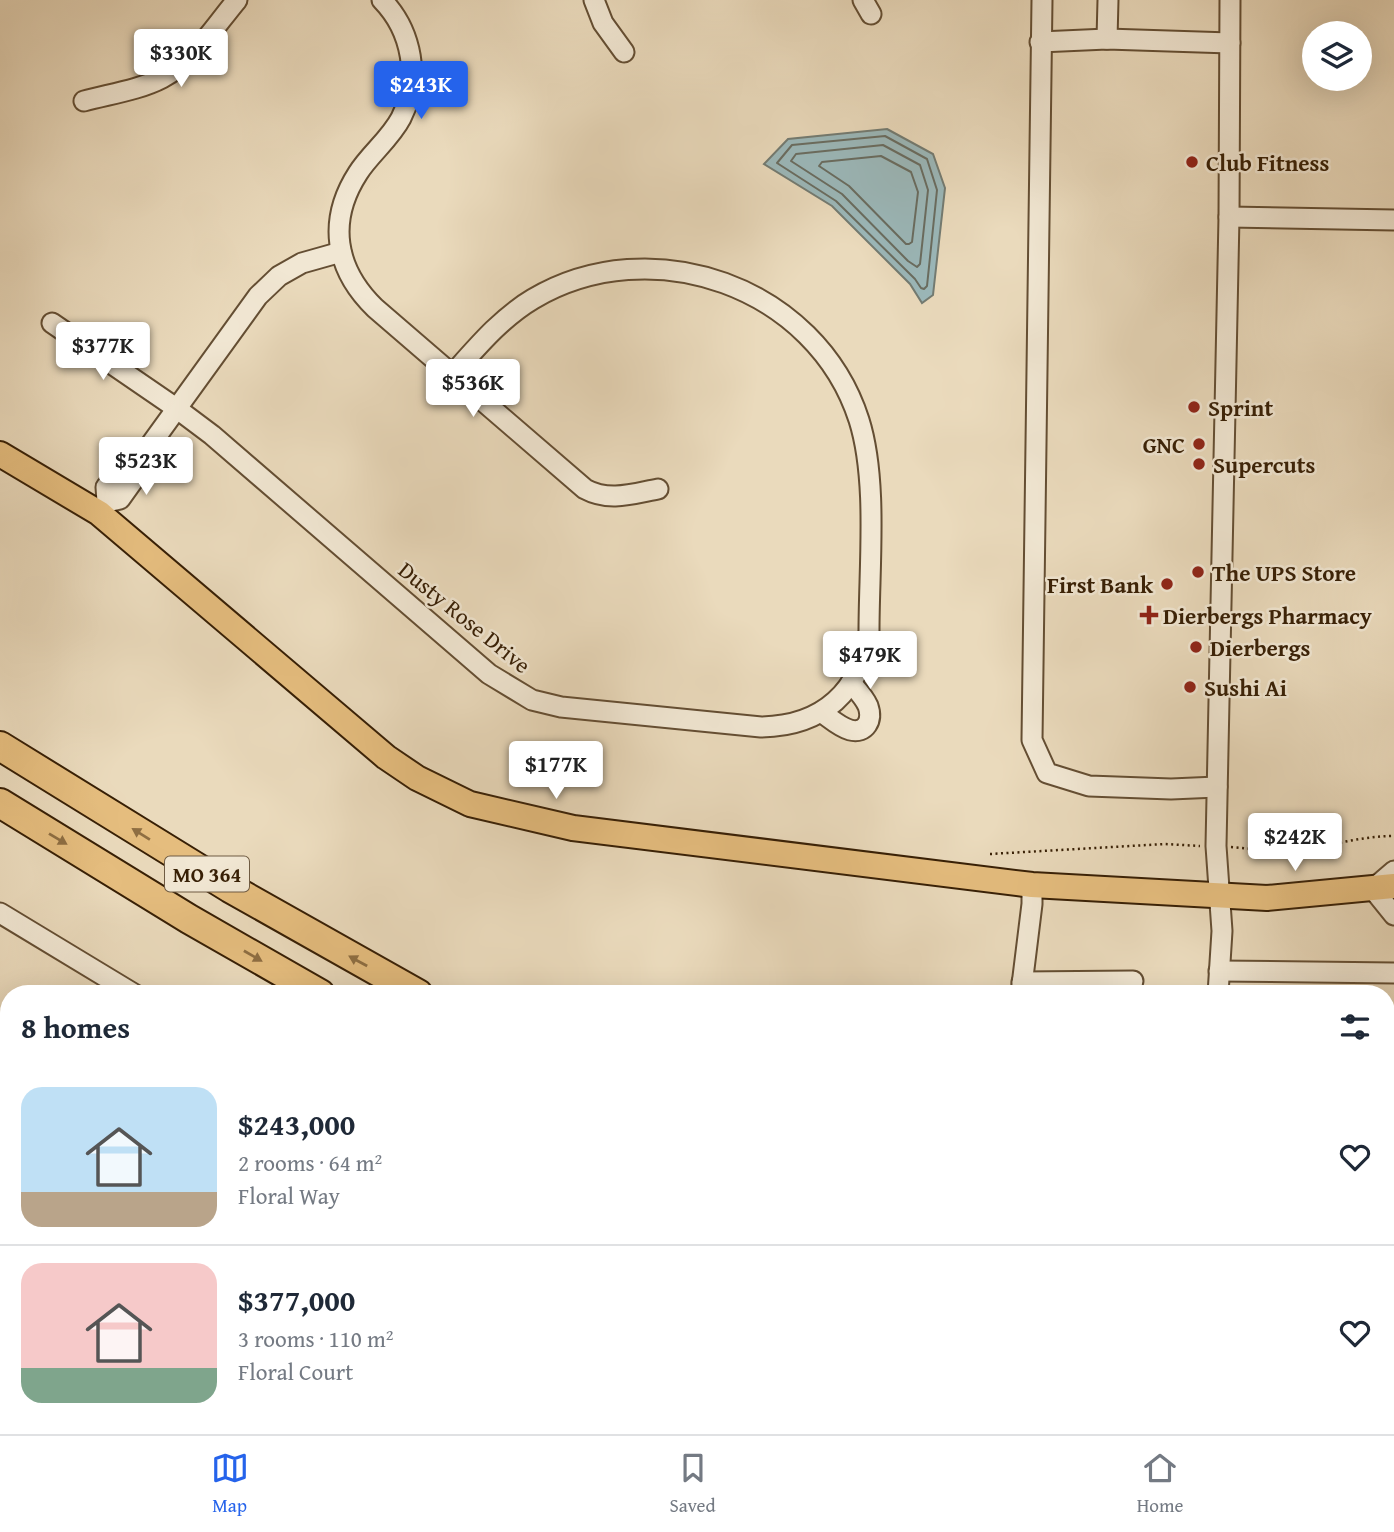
<!DOCTYPE html>
<html lang="en">
<head>
<meta charset="utf-8">
<style>
  body { margin:0; font-family:"Gentium Book Plus",serif; background:#f2f2f3; color:#1f2937; height:100vh; display:flex; flex-direction:column; font-size:26px; white-space:nowrap }
  * { box-sizing:border-box; margin:0 }
  p { font-size:23px; color:#747a83 }
  .icon { flex:none; width:38px; height:38px; fill:none; stroke:currentColor; stroke-width:2; stroke-linecap:round; stroke-linejoin:round }
  .map { position:relative; flex:1; overflow:hidden }
  .drawer { position:absolute; left:0px; top:985px; width:1395px; height:450px; display:flex; flex-direction:column; background:#fff; border-radius:28px 28px 0 0; box-shadow:0 7px 28px #0002 }
  .drawer>* { flex:none }
  .buttons { position:absolute; left:1302px; top:21px; display:grid; gap:14px }
  .buttons a { display:grid; place-items:center; width:70px; height:70px; border-radius:50%; background:#fff; box-shadow:0 7px 28px #0002; font-size:35px }
  .price { position:absolute; translate:-50% -60px; padding:0 16px; border-radius:7px; background:#fff; color:#222; font-size:23px; line-height:46px; filter:drop-shadow(0 2px 4px #0008) }
  .price::after { content:''; position:absolute; left:50%; top:42px; width:21px; height:16px; margin-left:-10px; background:inherit; clip-path:polygon(0 0,100% 0,50% 100%) }
  .price.active { background:#2563eb; color:#fff }
  ul { padding:0; list-style:none }
  li { display:flex; align-items:center; gap:21px; height:175px; padding:0 21px }
  li+li { border-top:2px solid #e0e1e3 }
  li span { display:grid; place-items:center; flex:none; width:196px; height:140px; border-radius:21px; color:#555 }
  li>.icon { margin-inline-start:auto }
  span .icon { width:84px; height:84px; fill:#fffc; stroke-width:1 }
  li b { font-size:30px }
  h2 { display:flex; justify-content:space-between; align-items:center; height:84px; padding:0 21px; font-size:30px }
  .tabs { display:flex; justify-content:space-around; align-items:center; height:98px; border-top:2px solid #e0e1e3; background:#fff; font-size:19px; color:#747a83 }
  .tabs a { display:grid; justify-items:center; gap:4px }
  .tabs .active { color:#2563eb }
  .map>svg:first-child { display:block }
  .water { fill:#9bb8ba; stroke:#737b72; stroke-width:2 }
  .lines { fill:none; stroke-linecap:round; stroke-linejoin:round }
  .shore { stroke:#696c60; stroke-width:2 }
  .minor-casing { stroke:#644e33; stroke-width:23 }
  .major-casing { stroke:#371f05; stroke-width:28 }
  .highway-casing { stroke:#371f05; stroke-width:32 }
  .path { stroke:#371f05; stroke-width:2.5; stroke-dasharray:2 3.5; stroke-linecap:butt }
  .minor { stroke:#f1e7d3; stroke-width:19 }
  .major { stroke:#e5bd7e; stroke-width:24 }
  .highway { stroke:#e5bd7e; stroke-width:28 }
  .oneway { fill:#8e6e42 }
  .poi-dot { fill:#8f2418; stroke:#f1e7d3; stroke-width:2.5 }
  .labels { text-anchor:middle; dominant-baseline:central; stroke-width:5; stroke-linejoin:round; paint-order:stroke }
  .shield { fill:#f1e7d3; stroke:#6f5b43; stroke-width:2 }
  .shield-label { font-size:21px; font-weight:bold; fill:#371f05 }
  .poi-label { font-size:23px; font-weight:bold; fill:#371f05; stroke:#f1e7d3; text-anchor:start }
  .street-label { font-size:23px; fill:#371f05; stroke:#f1e7d3 }
</style>
</head>
<body>
<div class="map">
<svg width="1394" height="1434" viewBox="0 0 1394 1434">
  <rect width="100%" height="100%" fill="#eadabc"/>
  <filter id="stains"><feTurbulence type="fractalNoise" baseFrequency=".00286" numOctaves="4"/><feColorMatrix values="0 0 0 0 .2 0 0 0 0 .09 0 0 0 0 .02 0 0 0 .5 -.17"/></filter>
  <radialGradient id="worn" r=".72"><stop offset=".6" stop-color="#630" stop-opacity="0"/><stop offset="1" stop-color="#630" stop-opacity=".3"/></radialGradient>
  <!-- water -->
  <polygon class="water" points="887,129 933,154 945,188 933,295 922,303 910,284 832,206 764,164 788,139"/>
  <g class="lines">
    <!-- shore -->
    <g class="shore">
      <polygon points="885,136 927,159 937,190 927,286 924,289 921,288 915,279 836,201 777,163 792,145"/>
      <polygon points="883,145 920,165 928,190 920,264 917,267 908,261 842,194 791,161 796,154"/>
      <polygon points="881,156 911,172 918,192 912,242 909,244 906,244 849,186 819,166 822,162"/>
    </g>
    <!-- minor casing -->
    <g class="minor-casing">
      <g id="minor">
        <path d="M 382,0 C 412,31 421,79 401,118 C 390,139 370,154 358,173 C 327,221 335,269 375,308 L 585,489 C 609,502 632,494 658,489"/>
        <polyline points="594,0 603,23 624,52"/>
        <polyline points="863,0 871,14"/>
        <polyline points="1042,0 1032,740 1047,773 1089,786 1171,789 1217,787"/>
        <polyline points="1107,39 1108,0"/>
        <polyline points="1040,42 1107,39 1230,43"/>
        <path d="M 84,101 C 110,94 139,90 162,78 C 193,62 215,26 237,0"/>
        <polyline points="1229,217 1394,220"/>
        <path d="M 52,323 L 176,408 L 212,435 L 489,674 L 532,700 L 561,707 L 761,727 C 823,726 861,691 869,631 C 869,566 878,480 859,420 C 816,286 651,229 533,299 C 501,318 477,347 452,375"/>
        <polyline points="107,502 106,487 132,457 146,451"/>
        <polyline points="99,513 107,502 120,499 140,471 146,451 258,296 279,276 302,263 341,252"/>
        <path d="M 821,712 C 830,718 839,727 850,730 C 866,734 873,720 868,706 C 864,697 857,690 851,683"/>
        <polyline points="1394,871 1373,889 1394,915"/>
        <polyline points="0,913 134,994"/>
        <polyline points="1219,971 1394,973"/>
        <polyline points="1022,982 1133,981"/>
        <polyline points="1021,993 1032,904 1032,885"/>
        <polyline points="1218,994 1222,931 1216,846 1229,217 1230,0"/>
        <polyline points="1386,1089 1394,1089"/>
        <polyline points="0,1100 9,1103"/>
        <polyline points="0,1134 9,1129"/>
        <polyline points="1386,1206 1394,1206"/>
        <polyline points="535,1426 550,1434"/>
        <polyline points="905,1426 912,1434"/>
        <polyline points="330,1434 339,1426"/>
      </g>
    </g>
    <!-- major casing -->
    <g class="major-casing">
      <polyline id="major" points="0,454 99,513 386,757 417,778 470,804 573,828 1032,885 1267,898 1394,886"/>
    </g>
    <!-- highway casing -->
    <g class="highway-casing">
      <g id="highway">
        <polyline points="0,746 230,888 418,994"/>
        <polyline points="0,803 189,919 320,994"/>
        <polyline points="1386,1401 1394,1403"/>
        <polyline points="1122,1426 1131,1434"/>
        <polyline points="1213,1426 1232,1434"/>
        <polyline points="1339,1426 1358,1434"/>
      </g>
    </g>
    <!-- path -->
    <g class="path">
      <path d="M 1231,847 C 1255,849 1278,853 1302,850 C 1333,845 1362,836 1394,836"/>
      <polyline points="990,854 1165,844 1200,846"/>
    </g>
    <!-- minor -->
    <use href="#minor" class="minor"/>
    <!-- major -->
    <use href="#major" class="major"/>
    <!-- highway -->
    <use href="#highway" class="highway"/>
  </g>
  <!-- one-way arrows -->
  <defs><path id="oneway-solid" d="M-6-.8H1V-3.2L6.5 0L1 3.2V.8H-6Z" transform="scale(1.75)"/></defs>
  <g class="oneway">
    <use href="#oneway-solid" transform="translate(141 834) rotate(-148)"/>
    <use href="#oneway-solid" transform="translate(58 839) rotate(31)"/>
    <use href="#oneway-solid" transform="translate(253 956) rotate(30)"/>
    <use href="#oneway-solid" transform="translate(358 961) rotate(-151)"/>
  </g>
  <!-- markers -->
  <g class="poi-dot">
    <circle cx="1192" cy="162" r="7"/>
    <circle cx="1194" cy="407" r="7"/>
    <circle cx="1199" cy="444" r="7"/>
    <circle cx="1199" cy="464" r="7"/>
    <circle cx="1198" cy="572" r="7"/>
    <circle cx="1167" cy="584" r="7"/>
    <path d="M1145.5 604.5h7v7h7v7h-7v7h-7v-7h-7v-7h7z"/>
    <circle cx="1196" cy="647" r="7"/>
    <circle cx="1190" cy="687" r="7"/>
  </g>
  <g class="labels">
    <!-- shield labels -->
    <rect class="shield" x="165" y="856.5" width="84" height="35" rx="5"/>
    <g class="shield-label">
      <text x="207" y="874">MO 364</text>
    </g>
    <!-- poi labels -->
    <g class="poi-label">
      <text x="1206" y="162">Club Fitness</text>
      <text x="1208" y="407">Sprint</text>
      <text x="1185" y="444" text-anchor="end">GNC</text>
      <text x="1213" y="464">Supercuts</text>
      <text x="1212" y="572">The UPS Store</text>
      <text x="1153" y="584" text-anchor="end">First Bank</text>
      <text x="1163" y="615">Dierbergs Pharmacy</text>
      <text x="1210" y="647">Dierbergs</text>
      <text x="1204" y="687">Sushi Ai</text>
    </g>
    <!-- street labels -->
    <g class="street-label">
      <text transform="translate(465 617) rotate(39)">Dusty Rose Drive</text>
    </g>
  </g>
  <rect width="100%" height="100%" filter="url(#stains)"/>
  <rect width="100%" height="100%" fill="url(#worn)"/>
</svg>
<div class="buttons">
<a><svg class="icon" aria-label="layers" viewBox="0 0 24 24"><path d="M12 4l9 5-9 5-9-5zM3 14l9 5 9-5"/></svg></a>
</div>
<b class="price" style="left:181px;top:89px">$330K</b>
<b class="price active" style="left:421px;top:121px">$243K</b>
<b class="price" style="left:103px;top:382px">$377K</b>
<b class="price" style="left:473px;top:419px">$536K</b>
<b class="price" style="left:146px;top:497px">$523K</b>
<b class="price" style="left:870px;top:691px">$479K</b>
<b class="price" style="left:556px;top:801px">$177K</b>
<b class="price" style="left:1295px;top:873px">$242K</b>
<section class="drawer">
<h2>8 homes<svg class="icon" aria-label="filters" viewBox="0 0 24 24"><path d="M4 7h16M4 17h16"/><circle cx="9" cy="7" r="2"/><circle cx="15" cy="17" r="2"/></svg></h2>
<ul>
<li><span style="background:linear-gradient(#bfe0f5 75%,#b9a48a 0)"><svg class="icon" aria-label="home" viewBox="0 0 24 24"><path d="M3 11l9-7 9 7M6 9v11h12V9"/></svg></span><div><b>$243,000</b><p>2 rooms · 64 m²</p><p>Floral Way</p></div><svg class="icon" aria-label="heart" viewBox="0 0 24 24"><path d="M12 20l-8-8c-3-5 5-10 8-4 3-6 11-1 8 4z"/></svg></li>
<li><span style="background:linear-gradient(#f6c9c9 75%,#7fa58c 0)"><svg class="icon" aria-label="home" viewBox="0 0 24 24"><path d="M3 11l9-7 9 7M6 9v11h12V9"/></svg></span><div><b>$377,000</b><p>3 rooms · 110 m²</p><p>Floral Court</p></div><svg class="icon" aria-label="heart" viewBox="0 0 24 24"><path d="M12 20l-8-8c-3-5 5-10 8-4 3-6 11-1 8 4z"/></svg></li>
</ul>
</section>
</div>
<nav class="tabs">
<a class="active"><svg class="icon" aria-label="map" viewBox="0 0 24 24"><path d="M3 6l6-2 6 2 6-2v14l-6 2-6-2-6 2zM9 4v14M15 6v14"/></svg>Map</a>
<a><svg class="icon" aria-label="saved" viewBox="0 0 24 24"><path d="M7 4h10v16l-5-4-5 4z"/></svg>Saved</a>
<a><svg class="icon" aria-label="home" viewBox="0 0 24 24"><path d="M3 11l9-7 9 7M6 9v11h12V9"/></svg>Home</a>
</nav>
</body>
</html>
